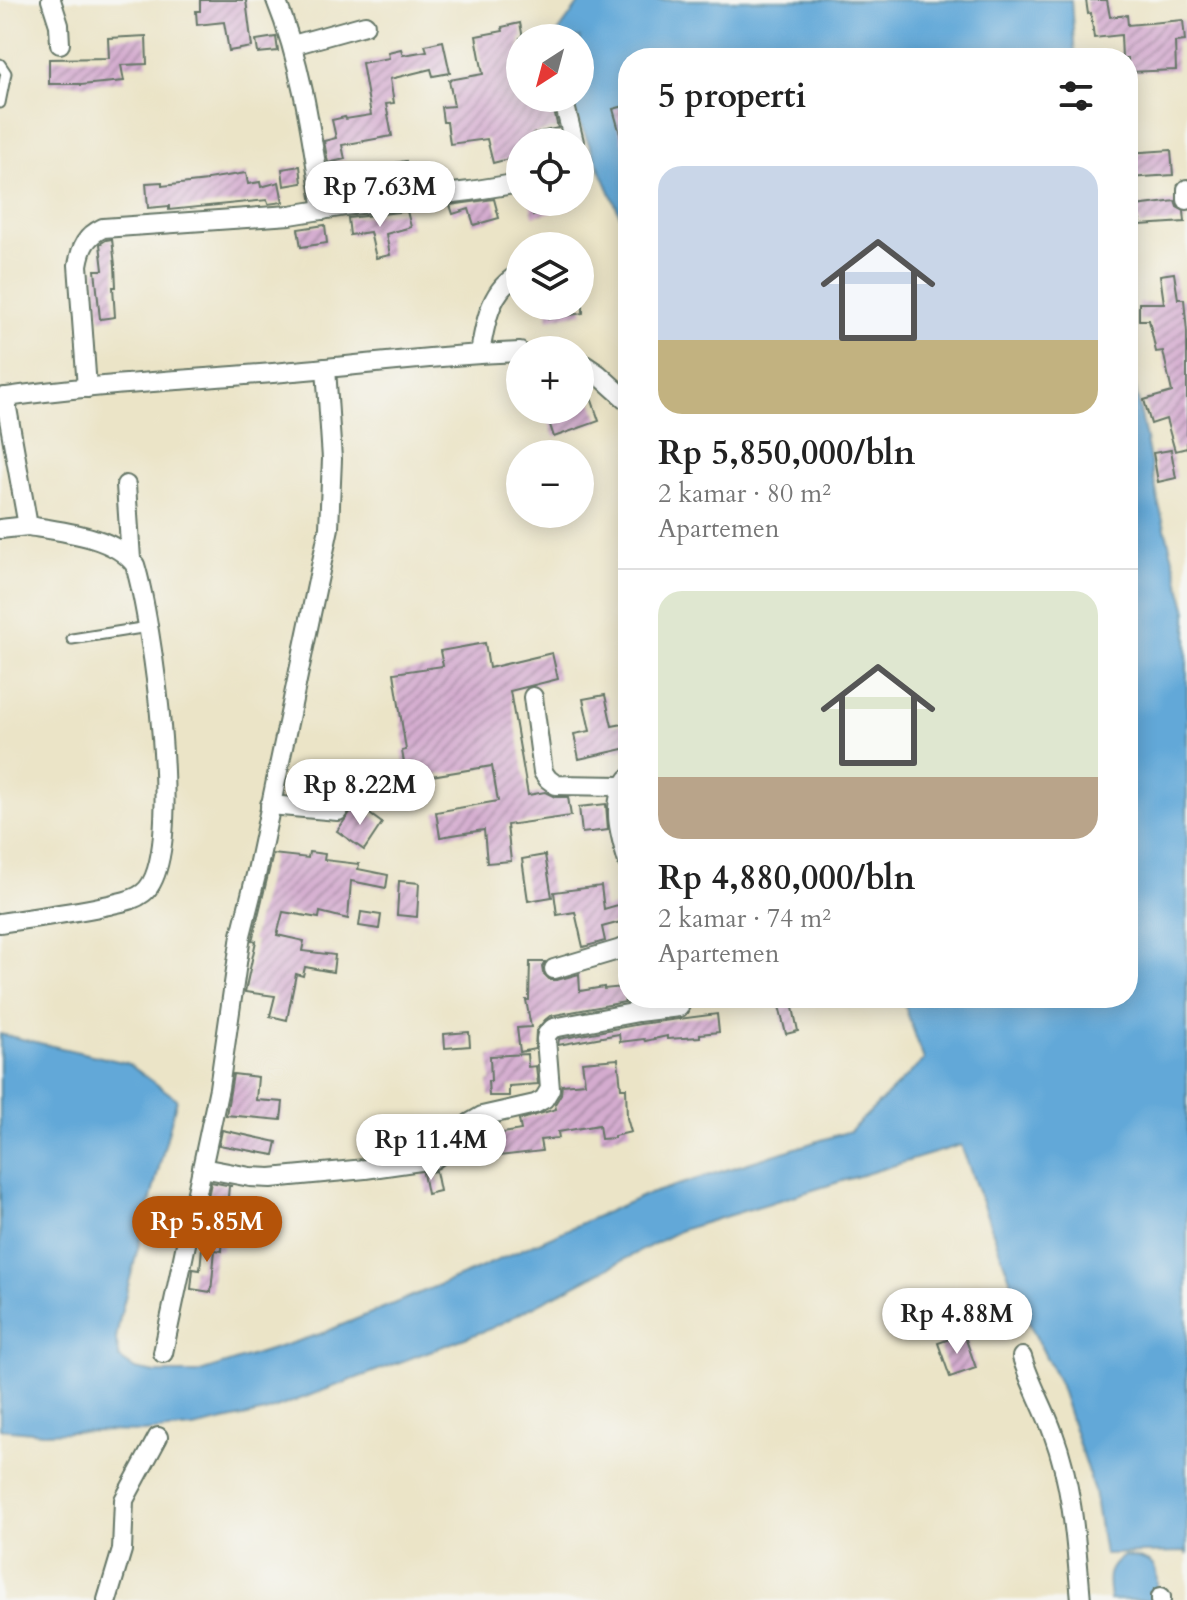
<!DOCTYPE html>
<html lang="id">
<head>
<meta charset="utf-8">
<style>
  body { margin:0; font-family:Cardo,serif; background:#f6f6f6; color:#222; height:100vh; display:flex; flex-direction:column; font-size:30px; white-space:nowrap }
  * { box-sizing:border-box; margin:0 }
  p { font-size:26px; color:#767676 }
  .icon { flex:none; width:44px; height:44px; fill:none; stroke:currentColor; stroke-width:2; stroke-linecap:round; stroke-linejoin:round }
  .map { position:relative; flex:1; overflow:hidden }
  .drawer { position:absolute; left:618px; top:48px; width:520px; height:960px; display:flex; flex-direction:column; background:#fff; border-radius:32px; box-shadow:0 4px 20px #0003 }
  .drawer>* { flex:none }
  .needle { width:52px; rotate:216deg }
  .tools { position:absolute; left:506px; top:24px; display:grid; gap:16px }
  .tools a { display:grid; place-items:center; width:88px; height:88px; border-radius:50%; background:#fff; box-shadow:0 4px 20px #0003; font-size:40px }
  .price { position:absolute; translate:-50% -68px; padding:0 18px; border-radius:28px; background:#fff; color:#222; font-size:26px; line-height:52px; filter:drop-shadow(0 2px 4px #0008) }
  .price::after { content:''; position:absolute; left:50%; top:48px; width:24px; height:18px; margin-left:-12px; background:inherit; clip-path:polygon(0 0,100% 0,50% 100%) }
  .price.active { background:#b45309; color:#fff }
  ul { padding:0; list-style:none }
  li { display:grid; align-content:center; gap:16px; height:424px; padding:0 40px }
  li+li { border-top:2px solid #e0e0e0 }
  li span { display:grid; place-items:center; height:248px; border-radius:24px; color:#555 }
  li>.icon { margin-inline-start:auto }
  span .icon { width:144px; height:144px; fill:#fffc; stroke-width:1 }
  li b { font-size:34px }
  h2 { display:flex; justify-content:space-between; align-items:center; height:96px; padding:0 40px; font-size:34px }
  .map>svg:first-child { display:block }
  .water { fill:#62a8d8; stroke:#407286; stroke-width:2 }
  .building { fill:url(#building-hatch) }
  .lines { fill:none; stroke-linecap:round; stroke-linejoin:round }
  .lane-casing { stroke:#667767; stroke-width:13 }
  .street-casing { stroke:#667767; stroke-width:22 }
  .lane { stroke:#fff; stroke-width:9 }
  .street { stroke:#fff; stroke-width:18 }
</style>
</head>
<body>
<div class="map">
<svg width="1187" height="1600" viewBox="0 0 1187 1600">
  <defs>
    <pattern id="building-hatch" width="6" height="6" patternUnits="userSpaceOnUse" patternTransform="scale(2)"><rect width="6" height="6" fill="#d4accf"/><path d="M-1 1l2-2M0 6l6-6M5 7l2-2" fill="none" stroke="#ab8da9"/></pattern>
  </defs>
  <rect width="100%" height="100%" fill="#f6f6f2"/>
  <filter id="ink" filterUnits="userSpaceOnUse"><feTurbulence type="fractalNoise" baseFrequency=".0125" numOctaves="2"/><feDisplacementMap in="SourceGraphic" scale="16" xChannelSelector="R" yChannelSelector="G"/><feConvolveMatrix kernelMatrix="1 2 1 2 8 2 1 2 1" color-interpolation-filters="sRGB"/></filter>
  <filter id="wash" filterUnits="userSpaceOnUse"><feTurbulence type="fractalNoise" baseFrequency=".006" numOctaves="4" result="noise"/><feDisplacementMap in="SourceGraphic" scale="32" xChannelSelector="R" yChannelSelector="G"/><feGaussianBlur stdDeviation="1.8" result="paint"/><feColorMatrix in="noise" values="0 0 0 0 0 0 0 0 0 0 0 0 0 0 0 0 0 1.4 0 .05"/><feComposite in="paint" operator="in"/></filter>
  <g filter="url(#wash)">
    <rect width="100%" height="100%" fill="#ebe4c7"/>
    <!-- water -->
    <g class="water">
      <polygon points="578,0 1071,0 1075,58 628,58 628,233 569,98 580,98 580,38 554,38 578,5"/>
      <polygon points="1128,350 1159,505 1187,612 1187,1554 1185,1552 1104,1554 1094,1491 1059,1383 1018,1301 961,1145 681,1230 492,1328 265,1412 193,1428 143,1432 99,1431 43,1433 0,1429 0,1034 127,1063 177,1099 120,1317 116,1340 120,1359 135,1369 156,1373 197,1373 320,1334 478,1269 643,1196 850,1131 924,1060 902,998 1128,998"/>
      <path d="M 1124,1556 C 1160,1559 1157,1568 1157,1600 L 1110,1600 C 1108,1579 1104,1570 1124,1556 Z"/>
    </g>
    <g id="blocks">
      <!-- building -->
      <g class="building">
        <polygon points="200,0 246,0 252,47 229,51 224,22 197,25 196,11 200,11"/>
        <polygon points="1086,0 1107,0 1110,17 1127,15 1128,25 1183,20 1185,41 1175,42 1176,70 1128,72 1128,58 1122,58 1121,35 1094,38 1091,13 1088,14"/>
        <polygon points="520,23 523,38 520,38 520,98 551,98 558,128 532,134 534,142 520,142 520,156 493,163 487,139 450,144 447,122 443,122 441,107 454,106 449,80 483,74 476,36 503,31 502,27"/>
        <polygon points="146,36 147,64 121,65 124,81 81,85 81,84 49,84 49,59 109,58 108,38"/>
        <polygon points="276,37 278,51 258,53 256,40"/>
        <polygon points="443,41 450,73 433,76 431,69 390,79 394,103 386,104 392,136 342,145 345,159 328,163 324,141 336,138 332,120 345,117 346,119 371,115 362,63 389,58 388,52 401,49 403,55 427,51 425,45"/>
        <polygon points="628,105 628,147 624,148 613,109"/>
        <polygon points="1171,150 1173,175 1128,178 1128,153"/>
        <polygon points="406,161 410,177 443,174 444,182 380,190 375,167"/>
        <polygon points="300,166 302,183 284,186 282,169"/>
        <polygon points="246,173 248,184 260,182 261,187 279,182 283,202 268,204 267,200 169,210 169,206 148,208 146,183 162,182 162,186 207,181 207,179"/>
        <polygon points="494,199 499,218 474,225 469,209 453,214 450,205"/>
        <polygon points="1175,201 1177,207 1184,211 1185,222 1140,225 1140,220 1128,221 1128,207"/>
        <polygon points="530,202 571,202 572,208 533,216"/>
        <polygon points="407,211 411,227 386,234 390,255 376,258 370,232 350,235 348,218"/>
        <polygon points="325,225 327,243 301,247 298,229"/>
        <polygon points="112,239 115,265 116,287 113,287 115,317 100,319 95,270 103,270 100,244 106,240"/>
        <polygon points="1174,273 1178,299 1184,299 1187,332 1187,448 1175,451 1166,419 1151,424 1144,400 1172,392 1163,351 1156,352 1149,320 1139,320 1139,303 1164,303 1160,275"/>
        <polygon points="546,306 583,306 583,313 548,319"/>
        <polygon points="580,376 585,380 599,421 554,437 545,410 580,410"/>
        <polygon points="1171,450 1176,478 1158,482 1153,453"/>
        <polygon points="485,643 489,668 552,653 558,679 510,691 528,795 545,792 555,797 568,797 571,816 507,825 511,861 487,863 484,830 440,837 436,812 498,801 492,766 407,780 402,751 406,750 394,673 443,666 440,651"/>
        <polygon points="605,695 612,726 628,723 628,748 579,759 574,734 590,731 583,699"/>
        <polygon points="356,804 382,823 364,850 337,831"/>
        <polygon points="606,804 608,830 582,833 579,807"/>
        <polygon points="309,852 325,854 324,860 359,864 358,869 388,875 386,888 351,881 348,919 320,912 319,918 283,912 277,935 304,941 302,951 335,955 333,972 305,967 303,976 296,974 287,1020 270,1016 275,996 245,992 256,941 252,940 253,937 273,854 308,858"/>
        <polygon points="545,855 552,897 528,901 522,859"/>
        <polygon points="399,881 419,883 417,917 397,915"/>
        <polygon points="601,886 604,909 628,902 628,920 602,927 605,941 583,947 575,912 557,915 554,892"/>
        <polygon points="361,912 381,915 379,929 359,926"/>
        <polygon points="530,962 545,962 542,967 543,973 550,980 557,980 579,974 580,991 604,987 604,989 623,987 625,1002 550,1016 545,1020 536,1031 535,1049 520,1052 517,1028 531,1027 526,1000 529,1000"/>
        <polygon points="792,1003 798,1031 786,1034 779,1006"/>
        <polygon points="717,1014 719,1032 700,1034 700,1037 667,1039 667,1036 645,1041 644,1039 620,1042 619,1034 558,1045 559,1039 640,1024"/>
        <polygon points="469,1032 470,1046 445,1048 444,1034"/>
        <polygon points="527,1054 528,1067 536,1066 538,1084 509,1086 509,1096 489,1096 488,1081 491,1081 490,1056"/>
        <polygon points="618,1059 621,1088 626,1088 627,1118 631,1132 614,1136 614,1138 601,1139 599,1125 558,1132 559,1138 540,1140 542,1151 499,1156 497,1134 521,1130 519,1120 556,1109 555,1104 561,1094 562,1085 585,1083 582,1062"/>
        <polygon points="233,1074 258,1077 256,1100 283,1102 281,1120 226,1115"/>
        <polygon points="222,1130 277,1142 274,1155 219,1145"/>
        <polygon points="436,1171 440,1191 427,1194 423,1173"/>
        <polygon points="211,1182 232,1186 229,1186 227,1208 206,1207"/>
        <polygon points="203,1236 223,1237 222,1251 215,1250 211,1292 191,1289 193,1269 200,1270"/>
        <polygon points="964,1334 976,1368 950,1377 938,1343"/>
      </g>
    </g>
  </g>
  <g filter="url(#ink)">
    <use href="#blocks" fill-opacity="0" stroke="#667767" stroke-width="2"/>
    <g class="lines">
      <!-- lane casing -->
      <g class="lane-casing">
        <g id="lane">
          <polyline points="0,64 6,73 0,103"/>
          <polyline points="72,639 148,627"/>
        </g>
      </g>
      <!-- street casing -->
      <g class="street-casing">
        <g id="street">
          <polyline points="51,0 59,25 60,44"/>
          <path d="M 276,0 C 303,67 312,139 323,210"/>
          <polyline points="293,45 365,25"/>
          <polyline points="563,98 574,142"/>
          <polyline points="1187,189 1187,200"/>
          <polyline points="580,267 581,267"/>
          <path d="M 480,353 C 485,324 490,288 520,274"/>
          <polyline points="580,362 598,374 628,401"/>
          <path d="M 87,388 L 78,265 C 81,247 86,236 103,228 L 290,215 L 352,205 L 470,191 L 520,183"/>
          <path d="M 0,398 C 94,384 190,380 284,372 C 363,365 441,355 520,352"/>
          <polyline points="126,485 131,559"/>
          <polyline points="0,529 28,526"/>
          <polyline points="533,697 543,772 548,779 556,785 623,786"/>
          <path d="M 628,779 C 610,803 620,835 628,862"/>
          <polyline points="270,805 338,811"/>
          <path d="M 0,923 C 36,917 73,913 109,905 C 120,902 133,901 143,893 C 188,860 151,617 135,565 C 115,536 60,531 28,526 L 5,397"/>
          <polyline points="554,969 628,947"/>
          <polyline points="202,1168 250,1177 271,1178 365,1169 434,1159 448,1148 470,1123 482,1116 535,1104 544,1099 550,1089 546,1039 547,1034 553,1028 638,1012 679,1007 682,998"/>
          <polyline points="163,1353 219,1088 241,935 257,871 329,528 332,459 326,368"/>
          <path d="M 1022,1357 C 1030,1384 1044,1407 1053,1433 C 1073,1487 1076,1544 1081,1600"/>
          <polyline points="1161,1597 1161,1600"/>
          <polyline points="107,1600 122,1550 124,1500 158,1437"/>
        </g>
      </g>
      <!-- lane -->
      <use href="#lane" class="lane"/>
      <!-- street -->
      <use href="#street" class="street"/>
    </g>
  </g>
</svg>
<div class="tools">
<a><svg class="needle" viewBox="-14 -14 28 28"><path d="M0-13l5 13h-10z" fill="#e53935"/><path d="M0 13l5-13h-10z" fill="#767676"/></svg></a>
<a><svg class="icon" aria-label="locate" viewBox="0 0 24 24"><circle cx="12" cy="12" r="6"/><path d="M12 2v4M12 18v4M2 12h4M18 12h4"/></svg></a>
<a><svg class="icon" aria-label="layers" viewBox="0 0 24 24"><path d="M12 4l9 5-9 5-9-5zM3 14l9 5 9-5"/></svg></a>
<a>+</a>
<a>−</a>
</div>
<b class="price" style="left:380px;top:229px">Rp 7.63M</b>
<b class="price" style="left:360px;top:827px">Rp 8.22M</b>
<b class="price" style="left:431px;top:1182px">Rp 11.4M</b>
<b class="price active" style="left:207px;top:1264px">Rp 5.85M</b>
<b class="price" style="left:957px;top:1356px">Rp 4.88M</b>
<section class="drawer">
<h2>5 properti<svg class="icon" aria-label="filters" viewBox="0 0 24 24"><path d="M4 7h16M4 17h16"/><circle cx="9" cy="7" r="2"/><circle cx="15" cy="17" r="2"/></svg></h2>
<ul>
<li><span style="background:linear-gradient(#c9d6e8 70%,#c2b280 0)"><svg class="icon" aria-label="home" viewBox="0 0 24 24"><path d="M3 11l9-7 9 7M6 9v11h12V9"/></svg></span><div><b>Rp 5,850,000/bln</b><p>2 kamar · 80 m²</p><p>Apartemen</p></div></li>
<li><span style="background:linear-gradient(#dfe7d0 75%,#b9a48a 0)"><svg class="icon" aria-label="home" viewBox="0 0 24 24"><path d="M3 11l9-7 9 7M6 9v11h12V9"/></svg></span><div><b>Rp 4,880,000/bln</b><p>2 kamar · 74 m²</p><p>Apartemen</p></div></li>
</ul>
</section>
</div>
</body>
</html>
